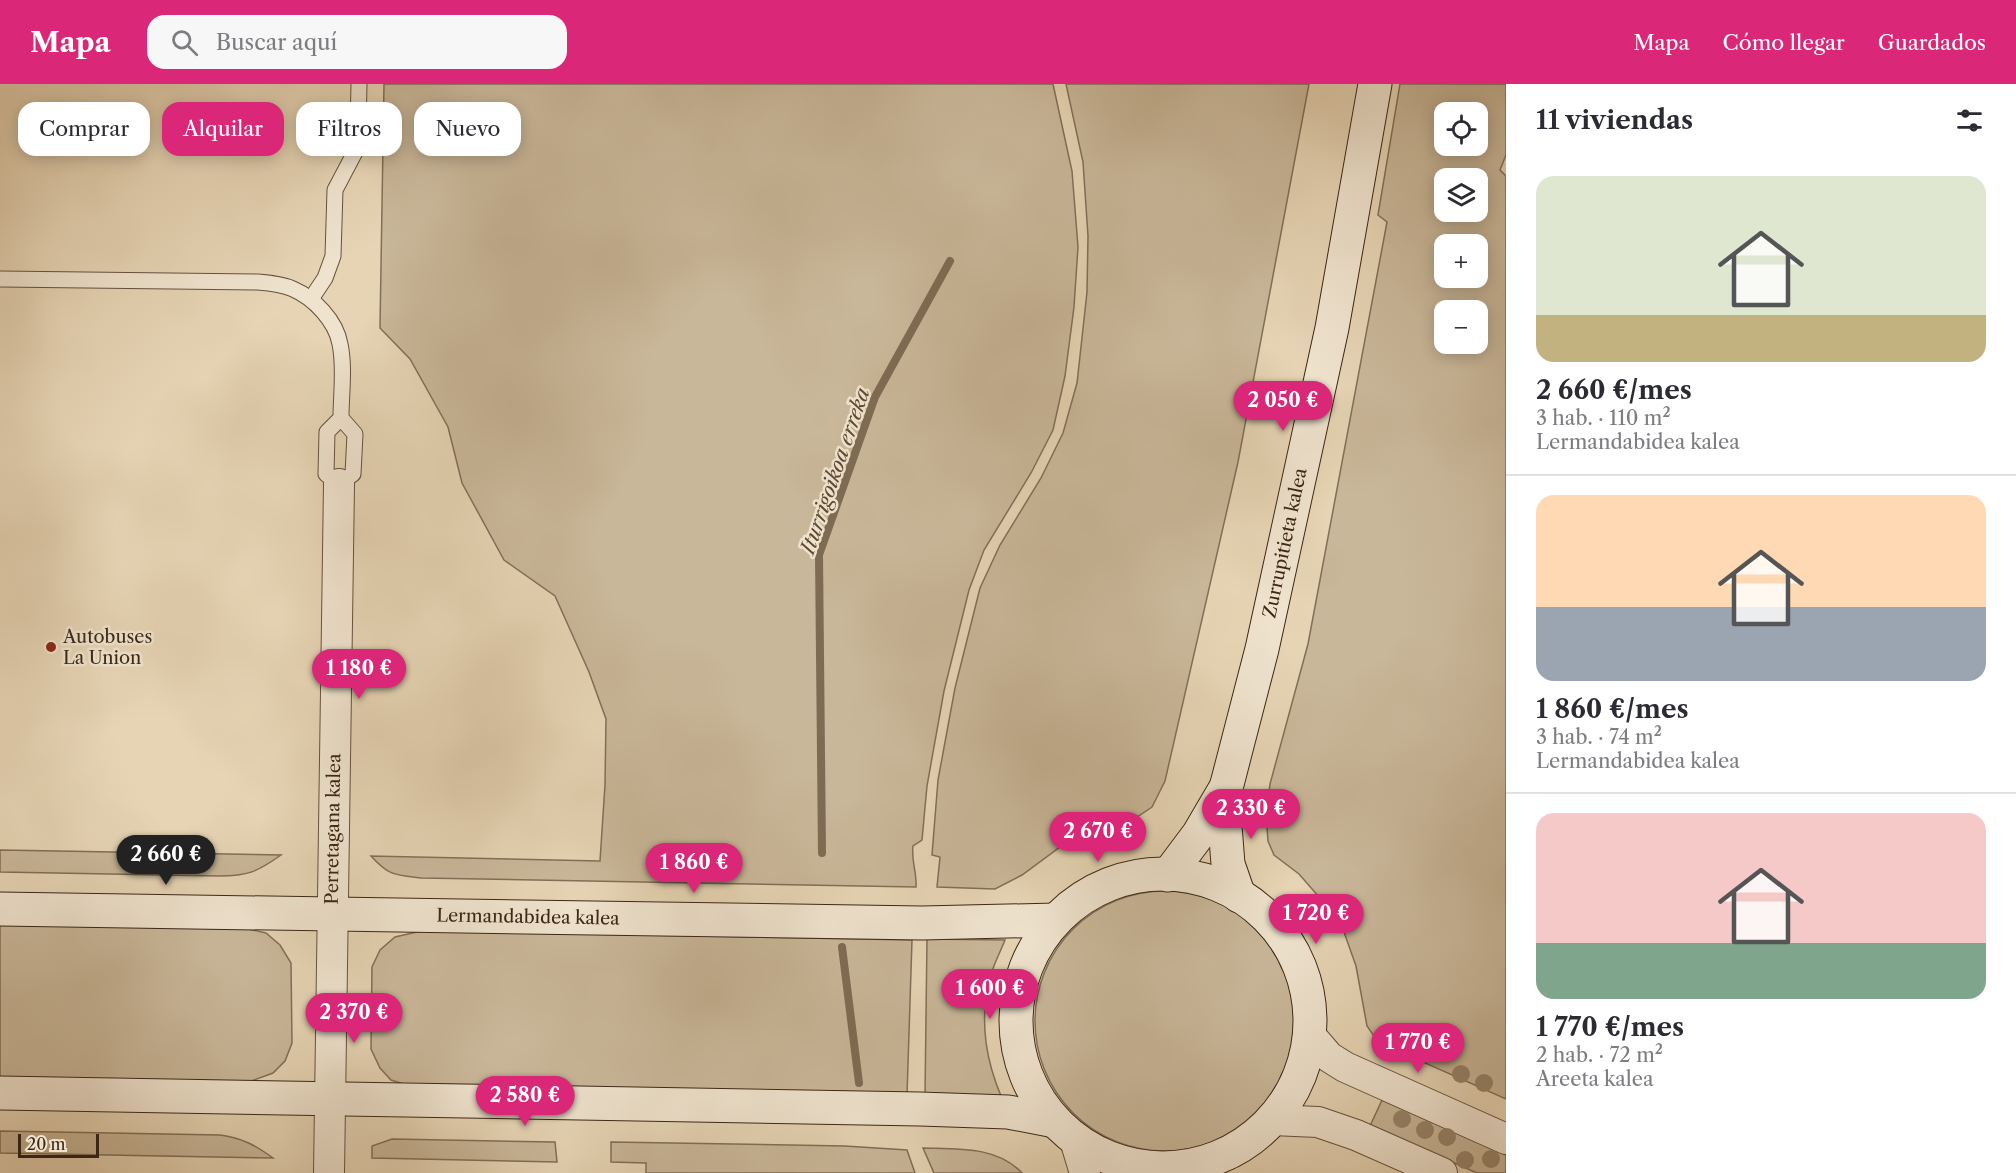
<!DOCTYPE html>
<html lang="es">
<head>
<meta charset="utf-8">
<style>
  body { margin:0; font-family:"Libre Caslon Text",serif; background:#f7f7f7; color:#2b2b33; height:100vh; display:flex; flex-direction:column; font-size:22px; white-space:nowrap }
  * { box-sizing:border-box; margin:0 }
  p { font-size:20px; color:#7c7c81 }
  .icon { flex:none; width:33px; height:33px; fill:none; stroke:currentColor; stroke-width:2; stroke-linecap:round; stroke-linejoin:round }
  .map { position:relative; flex:1; overflow:hidden }
  .panel { display:flex; flex-direction:column; background:#fff; width:510px }
  .panel>* { flex:none }
  .hud { position:absolute; left:18px; top:18px; width:570px; height:54px; display:flex; gap:12px }
  .tools { position:absolute; left:1434px; top:18px; display:grid; gap:12px }
  .tools a { display:grid; place-items:center; width:54px; height:54px; border-radius:12px; background:#fff; box-shadow:0 3px 15px #0003; font-size:30px }
  .scale { position:absolute; left:18px; bottom:15px; width:81px; box-sizing:border-box; padding-left:6px; border:3px solid #3c2716; border-top:0; font-size:16px; line-height:21px; white-space:nowrap; color:#3c2716; -webkit-text-stroke:4px #efe3ce; paint-order:stroke }
  .price { position:absolute; translate:-50% -51px; padding:0 14px; border-radius:21px; background:#db2777; color:#fff; font-size:20px; line-height:39px; filter:drop-shadow(0 2px 3px #0008) }
  .price::after { content:''; position:absolute; left:50%; top:36px; width:18px; height:14px; margin-left:-9px; background:inherit; clip-path:polygon(0 0,100% 0,50% 100%) }
  .price.selected { background:#222; color:#fff }
  ul { padding:0; list-style:none }
  li { display:grid; align-content:center; gap:12px; height:318px; padding:0 30px }
  li+li { border-top:2px solid #e1e1e2 }
  li span { display:grid; place-items:center; height:186px; border-radius:18px; color:#555 }
  li>.icon { margin-inline-start:auto }
  span .icon { width:108px; height:108px; fill:#fffc; stroke-width:1 }
  li b { font-size:26px }
  h2 { display:flex; justify-content:space-between; align-items:center; height:72px; padding:0 30px; font-size:26px }
  .chip { padding:0 21px; border-radius:18px; background:#fff; box-shadow:0 3px 15px #0003; font-size:21px; line-height:54px }
  .chip.selected { background:#db2777; color:#fff }
  header { display:flex; align-items:center; gap:36px; box-sizing:border-box; height:84px; padding:0 30px; background:#db2777; color:#fff }
  header strong { font-size:28px }
  nav { display:flex; gap:33px; margin-inline-start:auto; font-size:21px }
  .search { width:420px; height:54px; background:#f7f7f7; display:flex; align-items:center; gap:15px; box-sizing:border-box; padding:0 21px; border-radius:18px; color:#7c7c81; font-size:22px }
  main { display:flex; flex:1; min-height:0 }
  .map>svg:first-child { display:block }
  .green { fill:#c9b799; stroke:#826f58; stroke-width:1.5; fill-rule:evenodd }
  .lines { fill:none; stroke-linecap:round; stroke-linejoin:round }
  .stream { stroke:#7f6b54; stroke-width:8 }
  .lane-casing { stroke:#66523e; stroke-width:17 }
  .street-casing { stroke:#66523e; stroke-width:32 }
  .secondary-casing { stroke:#3c2716; stroke-width:35 }
  .lane { stroke:#efe3ce; stroke-width:15 }
  .street { stroke:#efe3ce; stroke-width:30 }
  .secondary { stroke:#efe3ce; stroke-width:33 }
  .tree { fill:#98856b }
  .poi-dot { fill:#8f2418; stroke:#efe3ce; stroke-width:2 }
  .labels { text-anchor:middle; dominant-baseline:central; stroke-width:5; stroke-linejoin:round; paint-order:stroke }
  .street-label { font-size:18px; fill:#3c2716; stroke:#efe3ce }
  .poi-label { font-size:18px; fill:#3c2716; stroke:#efe3ce; text-anchor:start }
  .water-label { font-size:20px; font-style:italic; fill:#5e4935; stroke:#efe3ce }
</style>
</head>
<body>
<header>
<strong>Mapa</strong>
<div class="search"><svg class="icon" aria-label="search" viewBox="0 0 24 24"><circle cx="10" cy="10" r="6"/><path d="M15 15l6 6"/></svg>Buscar aquí</div>
<nav><a>Mapa</a><a>Cómo llegar</a><a>Guardados</a></nav>
</header>
<main>
<div class="map">
<svg width="1506" height="1089" viewBox="0 0 1506 1089">
  <rect width="100%" height="100%" fill="#e6d4b4"/>
  <filter id="stains"><feTurbulence type="fractalNoise" baseFrequency=".00333" numOctaves="4"/><feColorMatrix values="0 0 0 0 .2 0 0 0 0 .09 0 0 0 0 .02 0 0 0 .5 -.17"/></filter>
  <radialGradient id="worn" r=".72"><stop offset=".6" stop-color="#630" stop-opacity="0"/><stop offset="1" stop-color="#630" stop-opacity=".3"/></radialGradient>
  <!-- green -->
  <g class="green">
    <path d="M 384,0 L 1053,0 L 1072,87 L 1078,163 L 1074,223 L 1065,292 L 1053,346 L 1031,389 L 984,466 L 969,506 L 944,607 L 927,702 L 922,756 L 913,762 C 911,777 917,788 916,803 L 421,794 C 395,791 389,792 371,772 L 600,777 L 605,701 L 606,635 L 589,588 L 555,512 L 504,476 L 462,399 L 448,343 L 410,275 L 380,244 Z"/>
    <polygon points="1066,0 1309,0 1238,378 1165,697 1152,723 1134,735 1071,755 1022,791 995,805 937,803 940,773 932,771 938,696 955,604 980,504 1000,461 1041,394 1063,349 1077,299 1087,208 1088,152 1083,78"/>
    <path d="M 1400,0 L 1506,0 L 1506,71 L 1500,86 L 1506,92 L 1506,1015 L 1378,958 L 1367,942 L 1356,882 L 1344,848 L 1326,821 L 1299,790 L 1274,771 L 1268,757 L 1266,730 L 1270,700 L 1308,560 L 1387,138 L 1378,131 ZM 1444,28 L 1478,28 L 1478,62 L 1444,62 ZM 1444,94 L 1478,94 L 1478,128 L 1444,128 ZM 1444,160 L 1478,160 L 1478,194 L 1444,194 ZM 1444,226 L 1478,226 L 1478,260 L 1444,260 Z"/>
    <path d="M 0,766 L 281,771 C 257,788 248,792 219,792 L 0,788 Z"/>
    <circle cx="1165" cy="937" r="130"/>
    <polygon points="0,841 248,845 266,849 280,861 291,879 292,959 285,977 273,989 246,999 0,995"/>
    <polygon points="421,847 912,856 907,1011 413,1003 391,996 380,984 371,965 372,883 380,866 395,853"/>
    <path d="M 927,855 L 1005,856 C 999,871 990,888 987,904 C 981,943 986,976 1001,1012 L 925,1011 Z"/>
    <polygon points="1382,1016 1506,1071 1506,1089 1477,1089 1370,1042"/>
    <path d="M 0,1047 L 220,1051 C 242,1054 255,1061 273,1074 L 0,1069 Z"/>
    <polygon points="392,1055 555,1058 557,1078 372,1074 372,1062"/>
    <polygon points="611,1058 845,1062 907,1066 915,1089 646,1089 646,1079 611,1078"/>
    <path d="M 923,1064 C 957,1065 997,1062 1022,1089 L 934,1089 Z"/>
  </g>
  <g class="lines">
    <!-- stream -->
    <g class="stream">
      <polyline points="822,769 819,471 875,313 950,177"/>
      <polyline points="842,863 859,999"/>
    </g>
    <!-- lane casing -->
    <g class="lane-casing">
      <g id="lane">
        <path d="M 0,195 L 257,198 C 269,199 282,200 293,205 C 314,214 336,237 340,260 C 345,284 341,310 341,334 L 327,348 L 326,390 L 339,400 L 353,390 L 355,350 L 341,334"/>
        <polyline points="311,215 325,194 333,172 335,106 355,68 358,44 359,0"/>
      </g>
    </g>
    <!-- street casing -->
    <g class="street-casing">
      <g id="street">
        <polyline points="1310,951 1329,973 1345,983 1506,1055"/>
        <polyline points="1272,1036 1318,1038 1356,1051 1442,1089"/>
        <polyline points="1075,1056 1085,1089"/>
        <polyline points="329,1089 339,400"/>
        <polyline points="1171,1089 1183,1083"/>
      </g>
    </g>
    <!-- secondary casing -->
    <g class="secondary-casing">
      <g id="secondary">
        <circle cx="1163" cy="937" r="147"/>
        <polyline points="1168,791 1198,751 1225,705"/>
        <polyline points="1239,812 1228,780 1224,729 1226,704 1262,565 1332,244 1375,0"/>
        <polyline points="0,825 922,839 1056,836"/>
        <polyline points="0,1009 920,1025 1008,1028 1055,1037"/>
      </g>
    </g>
    <!-- lane -->
    <use href="#lane" class="lane"/>
    <!-- street -->
    <use href="#street" class="street"/>
    <!-- secondary -->
    <use href="#secondary" class="secondary"/>
  </g>
  <!-- trees -->
  <g class="tree">
    <circle cx="1461" cy="990" r="9"/>
    <circle cx="1484" cy="999" r="9"/>
    <circle cx="1402" cy="1035" r="9"/>
    <circle cx="1425" cy="1046" r="9"/>
    <circle cx="1447" cy="1053" r="9"/>
    <circle cx="1491" cy="1075" r="9"/>
    <circle cx="1465" cy="1076" r="9"/>
  </g>
  <!-- markers -->
  <circle class="poi-dot" cx="51" cy="563" r="6"/>
  <g class="labels">
    <!-- street labels -->
    <g class="street-label">
      <text transform="translate(1285 459) rotate(-78)">Zurrupitieta kalea</text>
      <text transform="translate(333 745) rotate(-89)">Perretagana kalea</text>
      <text transform="translate(528 833) rotate(1)">Lermandabidea kalea</text>
    </g>
    <!-- poi labels -->
    <g class="poi-label">
      <text x="63" y="553">Autobuses<tspan x="63" dy="21">La Union</tspan></text>
    </g>
    <!-- water labels -->
    <g class="water-label">
      <text transform="translate(835 387) rotate(-71)">Iturrigoikoa erreka</text>
    </g>
  </g>
  <rect width="100%" height="100%" filter="url(#stains)"/>
  <rect width="100%" height="100%" fill="url(#worn)"/>
</svg>
<div class="tools">
<a><svg class="icon" aria-label="locate" viewBox="0 0 24 24"><circle cx="12" cy="12" r="6"/><path d="M12 2v4M12 18v4M2 12h4M18 12h4"/></svg></a>
<a><svg class="icon" aria-label="layers" viewBox="0 0 24 24"><path d="M12 4l9 5-9 5-9-5zM3 14l9 5 9-5"/></svg></a>
<a>+</a>
<a>−</a>
</div>
<div class="scale">20 m</div>
<b class="price" style="left:1283px;top:348px">2 050 €</b>
<b class="price" style="left:359px;top:616px">1 180 €</b>
<b class="price" style="left:1251px;top:756px">2 330 €</b>
<b class="price" style="left:1098px;top:779px">2 670 €</b>
<b class="price selected" style="left:166px;top:802px">2 660 €</b>
<b class="price" style="left:694px;top:810px">1 860 €</b>
<b class="price" style="left:1316px;top:861px">1 720 €</b>
<b class="price" style="left:990px;top:936px">1 600 €</b>
<b class="price" style="left:354px;top:960px">2 370 €</b>
<b class="price" style="left:1418px;top:990px">1 770 €</b>
<b class="price" style="left:525px;top:1043px">2 580 €</b>
<div class="hud">
<a class="chip">Comprar</a>
<a class="chip selected">Alquilar</a>
<a class="chip">Filtros</a>
<a class="chip">Nuevo</a>
</div>
</div>
<section class="panel">
<h2>11 viviendas<svg class="icon" aria-label="filters" viewBox="0 0 24 24"><path d="M4 7h16M4 17h16"/><circle cx="9" cy="7" r="2"/><circle cx="15" cy="17" r="2"/></svg></h2>
<ul>
<li><span style="background:linear-gradient(#dfe7d0 75%,#c2b280 0)"><svg class="icon" aria-label="home" viewBox="0 0 24 24"><path d="M3 11l9-7 9 7M6 9v11h12V9"/></svg></span><div><b>2 660 €/mes</b><p>3 hab. · 110 m²</p><p>Lermandabidea kalea</p></div></li>
<li><span style="background:linear-gradient(#ffd9b3 60%,#9aa5b1 0)"><svg class="icon" aria-label="home" viewBox="0 0 24 24"><path d="M3 11l9-7 9 7M6 9v11h12V9"/></svg></span><div><b>1 860 €/mes</b><p>3 hab. · 74 m²</p><p>Lermandabidea kalea</p></div></li>
<li><span style="background:linear-gradient(#f6c9c9 70%,#7fa58c 0)"><svg class="icon" aria-label="home" viewBox="0 0 24 24"><path d="M3 11l9-7 9 7M6 9v11h12V9"/></svg></span><div><b>1 770 €/mes</b><p>2 hab. · 72 m²</p><p>Areeta kalea</p></div></li>
</ul>
</section>
</main>
</body>
</html>
